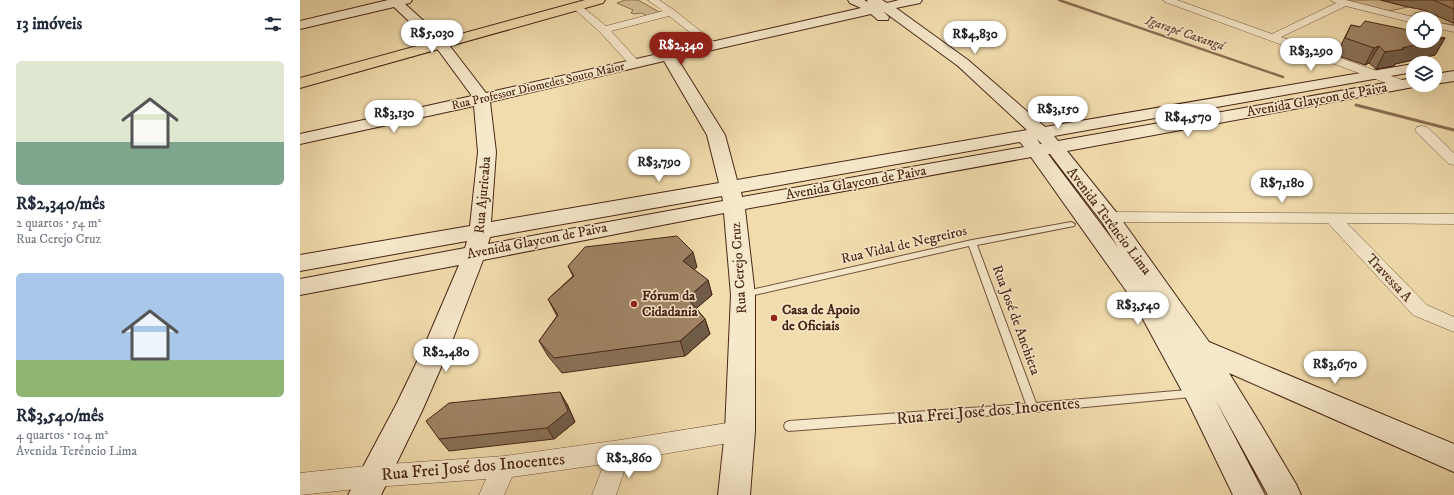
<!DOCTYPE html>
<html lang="pt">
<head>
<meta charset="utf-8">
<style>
  body { margin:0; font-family:"IM FELL DW Pica",serif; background:#f6f6f7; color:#1f2937; height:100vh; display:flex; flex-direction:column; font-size:15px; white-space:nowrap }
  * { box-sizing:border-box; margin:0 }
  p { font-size:13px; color:#747a83 }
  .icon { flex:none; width:22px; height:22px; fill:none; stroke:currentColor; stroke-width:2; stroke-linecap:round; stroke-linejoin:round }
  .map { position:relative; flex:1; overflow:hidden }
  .panel { display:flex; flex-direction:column; background:#fff; width:300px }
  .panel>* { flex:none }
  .controls { position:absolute; left:1106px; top:12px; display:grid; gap:8px }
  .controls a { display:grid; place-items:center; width:36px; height:36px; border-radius:50%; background:#fff; box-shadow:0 4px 16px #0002; font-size:20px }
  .price { position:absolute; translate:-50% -34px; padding:0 9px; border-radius:14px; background:#fff; color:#222; font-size:13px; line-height:26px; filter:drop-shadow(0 1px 2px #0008) }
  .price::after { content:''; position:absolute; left:50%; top:24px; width:12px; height:9px; margin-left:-6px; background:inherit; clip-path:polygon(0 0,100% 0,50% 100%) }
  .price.current { background:#8f2418; color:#fff }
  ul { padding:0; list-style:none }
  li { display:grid; align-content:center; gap:8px; height:212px; padding:0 16px }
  li span { display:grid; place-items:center; height:124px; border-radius:6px; color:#555 }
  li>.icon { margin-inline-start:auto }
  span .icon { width:72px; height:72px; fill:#fffc; stroke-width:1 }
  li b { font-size:17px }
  h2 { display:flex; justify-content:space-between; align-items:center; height:48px; padding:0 16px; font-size:17px }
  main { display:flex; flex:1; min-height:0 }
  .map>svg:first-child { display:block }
  .green { fill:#d4bd93; stroke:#8e7154 }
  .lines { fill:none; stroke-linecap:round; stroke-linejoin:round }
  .stream-far1 { stroke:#8b6e52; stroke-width:2.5 }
  .stream { stroke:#8b6e52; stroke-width:3 }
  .lane-casing { stroke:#72533c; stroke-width:2 }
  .street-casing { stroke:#72533c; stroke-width:1 }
  .secondary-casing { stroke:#482516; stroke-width:2 }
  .primary-casing { stroke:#482516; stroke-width:2 }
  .lane { fill:#f6e8ca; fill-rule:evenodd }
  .street { fill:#f6e8ca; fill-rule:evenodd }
  .secondary { fill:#f6e8ca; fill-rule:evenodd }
  .primary { fill:#f1dcad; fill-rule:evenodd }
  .wall { fill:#8a7257; stroke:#482516 }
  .shaded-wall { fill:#705c47; stroke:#482516 }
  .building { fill:#a08465; stroke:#482516 }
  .poi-dot { fill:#8f2418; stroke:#f6e8ca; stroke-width:1.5 }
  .labels { text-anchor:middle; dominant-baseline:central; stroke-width:3; stroke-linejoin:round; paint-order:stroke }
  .far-street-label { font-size:12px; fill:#482516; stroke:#f6e8ca }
  .far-water-label { font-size:13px; font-style:italic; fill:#6a4934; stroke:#f6e8ca }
  .street-label { font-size:14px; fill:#482516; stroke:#f6e8ca }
  .poi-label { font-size:14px; font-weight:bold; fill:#482516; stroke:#f6e8ca; text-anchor:start }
  .near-street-label { font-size:17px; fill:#482516; stroke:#f6e8ca }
</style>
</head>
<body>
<main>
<section class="panel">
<h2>13 imóveis<svg class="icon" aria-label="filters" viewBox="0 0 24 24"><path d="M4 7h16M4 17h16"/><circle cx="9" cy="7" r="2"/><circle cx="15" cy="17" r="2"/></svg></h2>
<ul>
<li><span style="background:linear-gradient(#dfe7d0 65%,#7fa58c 0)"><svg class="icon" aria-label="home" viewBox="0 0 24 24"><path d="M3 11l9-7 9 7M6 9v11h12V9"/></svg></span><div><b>R$2,340/mês</b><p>2 quartos · 54 m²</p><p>Rua Cerejo Cruz</p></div></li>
<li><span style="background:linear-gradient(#a9c7e8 70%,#8fb573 0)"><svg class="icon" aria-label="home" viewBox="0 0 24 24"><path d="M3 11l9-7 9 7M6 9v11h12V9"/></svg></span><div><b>R$3,540/mês</b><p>4 quartos · 104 m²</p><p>Avenida Terêncio Lima</p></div></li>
</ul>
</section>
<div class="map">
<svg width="1154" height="495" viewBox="0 0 1154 495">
  <rect width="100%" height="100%" fill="#f1dcad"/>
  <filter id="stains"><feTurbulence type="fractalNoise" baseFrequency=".005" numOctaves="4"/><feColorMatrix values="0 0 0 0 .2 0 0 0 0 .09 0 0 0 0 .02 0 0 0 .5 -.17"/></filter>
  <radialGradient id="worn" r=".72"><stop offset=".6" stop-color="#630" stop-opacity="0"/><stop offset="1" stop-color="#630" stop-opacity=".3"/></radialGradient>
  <!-- green -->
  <g class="green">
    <polygon points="325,0 338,0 361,13 348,16 341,13 334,14 331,13 333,10 317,3"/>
    <polygon points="1044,0 1079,0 1108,7 1089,11"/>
    <polygon points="1124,10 1154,23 1154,25 1135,22 1135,19 1122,19 1111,16 1115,13"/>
  </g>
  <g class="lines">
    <!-- stream-far1 -->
    <polyline class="stream-far1" points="759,0 983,77"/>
    <!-- stream -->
    <polyline class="stream" points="1056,105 1154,130"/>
    <!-- lane casing -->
    <g class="lane-casing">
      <polygon id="lane" points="771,222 775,224 774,226 677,245 736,403 887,390 891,391 892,394 891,397 733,412 489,431 485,429 484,426 485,423 489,421 726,404 669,246 445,297 442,296 441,294 442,292 672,240"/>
    </g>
    <!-- street casing -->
    <g class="street-casing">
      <g id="street">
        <polygon points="348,0 359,0 374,10 418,45 413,48 409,47 369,16 311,31 341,64 339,66 331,66 300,32 271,6 273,4 279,4 306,26 363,11"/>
        <polygon points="863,0 877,0 972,34 1036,3 1030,0 1046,0 1117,18 1117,19 1113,19 1113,23 1046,6 981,37 1108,82 1110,85 1108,88 1100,88 865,2"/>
        <polygon points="1135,22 1154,26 1154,32 1135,28"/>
        <polygon points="1122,126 1127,127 1154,153 1154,165 1149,164 1117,133 1115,130 1117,127"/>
        <polygon points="809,212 1154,214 1154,224 1047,223 1127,305 1154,317 1154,332 1113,315 1028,223 809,222 803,221 801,217 803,213"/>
        <polygon points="440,421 448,424 451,431 448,438 440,441 328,460 316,495 292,495 304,464 212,477 204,495 179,495 186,479 75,487 0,495 0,473 75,465 205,456 320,440"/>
      </g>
    </g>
    <!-- secondary casing -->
    <g class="secondary-casing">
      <g id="secondary">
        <path d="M 88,0 L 112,0 L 110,3 L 105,4 L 146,41 L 186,93 L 561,8 L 550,3 L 548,0 L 564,0 L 568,2 L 567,0 L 582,0 L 587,3 L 599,0 L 622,0 L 620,3 L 596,8 L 668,60 L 745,127 L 1113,64 L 1113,72 L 754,136 L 758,141 L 1113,78 L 1113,85 L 1119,85 L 1119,86 L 767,151 L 816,212 L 909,342 L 1154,444 L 1154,472 L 929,373 L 961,425 L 996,484 L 1001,495 L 968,495 L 915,399 L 965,495 L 933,495 L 889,404 L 832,299 L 731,157 L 445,209 L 455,295 L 455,431 L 450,495 L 418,495 L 425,431 L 431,295 L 424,213 L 183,260 L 149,349 L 122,411 L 81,495 L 48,495 L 97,403 L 123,349 L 159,265 L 0,295 L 0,279 L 165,248 L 167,241 L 0,271 L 0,255 L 170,226 L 178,152 L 174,106 L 0,144 L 0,134 L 172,96 L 136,47 L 94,7 L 0,29 L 0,21 ZM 583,11 L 658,66 L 727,130 L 437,180 L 425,135 L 377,58 L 571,14 L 578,20 L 588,20 L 589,17 ZM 364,61 L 407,135 L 419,183 L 191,222 L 196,152 L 190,102 ZM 737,139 L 742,144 L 740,144 ZM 720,142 L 724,147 L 442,197 L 441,192 ZM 748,154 L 750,154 L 802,222 L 818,247 ZM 422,196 L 423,201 L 188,244 L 190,237 Z"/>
        <polygon points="1154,71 1154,81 1135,84 1135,74"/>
      </g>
    </g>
    <!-- primary casing -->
    <g class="primary-casing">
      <polygon id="primary" points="285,0 305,0 303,3 0,88 0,78"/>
    </g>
    <!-- lane -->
    <use href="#lane" class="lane"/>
    <!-- street -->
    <use href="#street" class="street"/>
    <!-- secondary -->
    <use href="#secondary" class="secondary"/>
    <!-- primary -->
    <use href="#primary" class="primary"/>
  </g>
  <!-- wall -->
  <g class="wall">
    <polygon points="1081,0 1154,0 1154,23 1153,23 1124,10 1108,7"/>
    <polygon points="1051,25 1060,27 1145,38 1135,55 1095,64 1094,66 1076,69 1069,63 1065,65 1036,55"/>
    <polygon points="268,266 397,267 394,270 408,280 412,295 396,308 405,319 410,334 385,356 262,373 248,356 239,341 257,316 248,299 273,276"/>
    <polygon points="267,404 275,422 254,439 149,451 139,439"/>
  </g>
  <!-- shaded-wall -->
  <g class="shaded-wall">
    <polygon points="1145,38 1135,55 1095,64 1094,66 1076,69 1085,52 1132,41 1135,41 1135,40"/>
    <polygon points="1079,46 1069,63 1065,65 1074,48"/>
    <polygon points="393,252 397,267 387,277 383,261"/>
    <polygon points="408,280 412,295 391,313 387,298"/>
    <polygon points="405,319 410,334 385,356 380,341"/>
    <polygon points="260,392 267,404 275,422 254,439 247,428"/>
  </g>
  <!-- building -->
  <g class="building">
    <polygon points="1133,0 1154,0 1154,9"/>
    <polygon points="1065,21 1113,31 1113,41 1132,41 1102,48 1104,49 1085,52 1079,46 1074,48 1045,38 1051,25 1060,27"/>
    <polygon points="1135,36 1145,38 1135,40"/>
    <polygon points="377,236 393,252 383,261 408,280 387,298 405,319 380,341 254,358 239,341 258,315 248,299 274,276 268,266 285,247"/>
    <polygon points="260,392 268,411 247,428 139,439 126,421 149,403"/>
  </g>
  <!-- markers -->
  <g class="poi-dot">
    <circle cx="334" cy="304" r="4"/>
    <circle cx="474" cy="318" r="4"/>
  </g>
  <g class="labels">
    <!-- far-street labels -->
    <g class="far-street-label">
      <text transform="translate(238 86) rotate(-13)">Rua Professor Diomedes Souto Maior</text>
    </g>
    <!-- far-water labels -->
    <g class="far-water-label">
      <text transform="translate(885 33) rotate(19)">Igarapé Caxangá</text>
    </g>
    <!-- street labels -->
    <g class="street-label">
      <text transform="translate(1017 100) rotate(-10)">Avenida Glaycon de Paiva</text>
      <text transform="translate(556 183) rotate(-10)">Avenida Glaycon de Paiva</text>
      <text transform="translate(183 195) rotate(-85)">Rua Ajuricaba</text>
      <text transform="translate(809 221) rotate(53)">Avenida Terêncio Lima</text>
      <text transform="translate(237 241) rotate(-11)">Avenida Glaycon de Paiva</text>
      <text transform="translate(604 245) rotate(-13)">Rua Vidal de Negreiros</text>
      <text transform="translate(439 268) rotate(-94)">Rua Cerejo Cruz</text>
      <text transform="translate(1089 278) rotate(47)">Travessa A</text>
      <text transform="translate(716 320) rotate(70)">Rua José de Anchieta</text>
    </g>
    <!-- poi labels -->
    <g class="poi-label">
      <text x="342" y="296">Fórum da<tspan x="342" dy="16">Cidadania</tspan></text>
      <text x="482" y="310">Casa de Apoio<tspan x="482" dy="16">de Oficiais</tspan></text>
    </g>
    <!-- near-street labels -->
    <g class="near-street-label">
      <text transform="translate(688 411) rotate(-5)">Rua Frei José dos Inocentes</text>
      <text transform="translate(173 467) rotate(-5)">Rua Frei José dos Inocentes</text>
    </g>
  </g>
  <rect width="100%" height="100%" filter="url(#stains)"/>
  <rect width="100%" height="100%" fill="url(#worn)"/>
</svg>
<div class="controls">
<a><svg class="icon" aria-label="locate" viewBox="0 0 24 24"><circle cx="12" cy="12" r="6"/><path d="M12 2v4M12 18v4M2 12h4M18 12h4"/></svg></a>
<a><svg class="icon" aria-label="layers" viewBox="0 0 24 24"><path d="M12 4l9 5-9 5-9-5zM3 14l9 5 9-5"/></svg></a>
</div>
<b class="price" style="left:132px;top:54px">R$5,030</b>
<b class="price" style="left:675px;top:55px">R$4,830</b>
<b class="price current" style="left:381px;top:66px">R$2,340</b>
<b class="price" style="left:1011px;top:72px">R$3,290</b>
<b class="price" style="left:758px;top:130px">R$3,150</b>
<b class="price" style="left:94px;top:134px">R$3,130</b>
<b class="price" style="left:888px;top:138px">R$4,570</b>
<b class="price" style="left:359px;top:183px">R$3,790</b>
<b class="price" style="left:982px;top:204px">R$7,180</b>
<b class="price" style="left:838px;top:326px">R$3,540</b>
<b class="price" style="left:146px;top:373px">R$2,480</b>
<b class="price" style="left:1035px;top:385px">R$3,670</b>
<b class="price" style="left:329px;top:479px">R$2,860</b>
</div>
</main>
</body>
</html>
